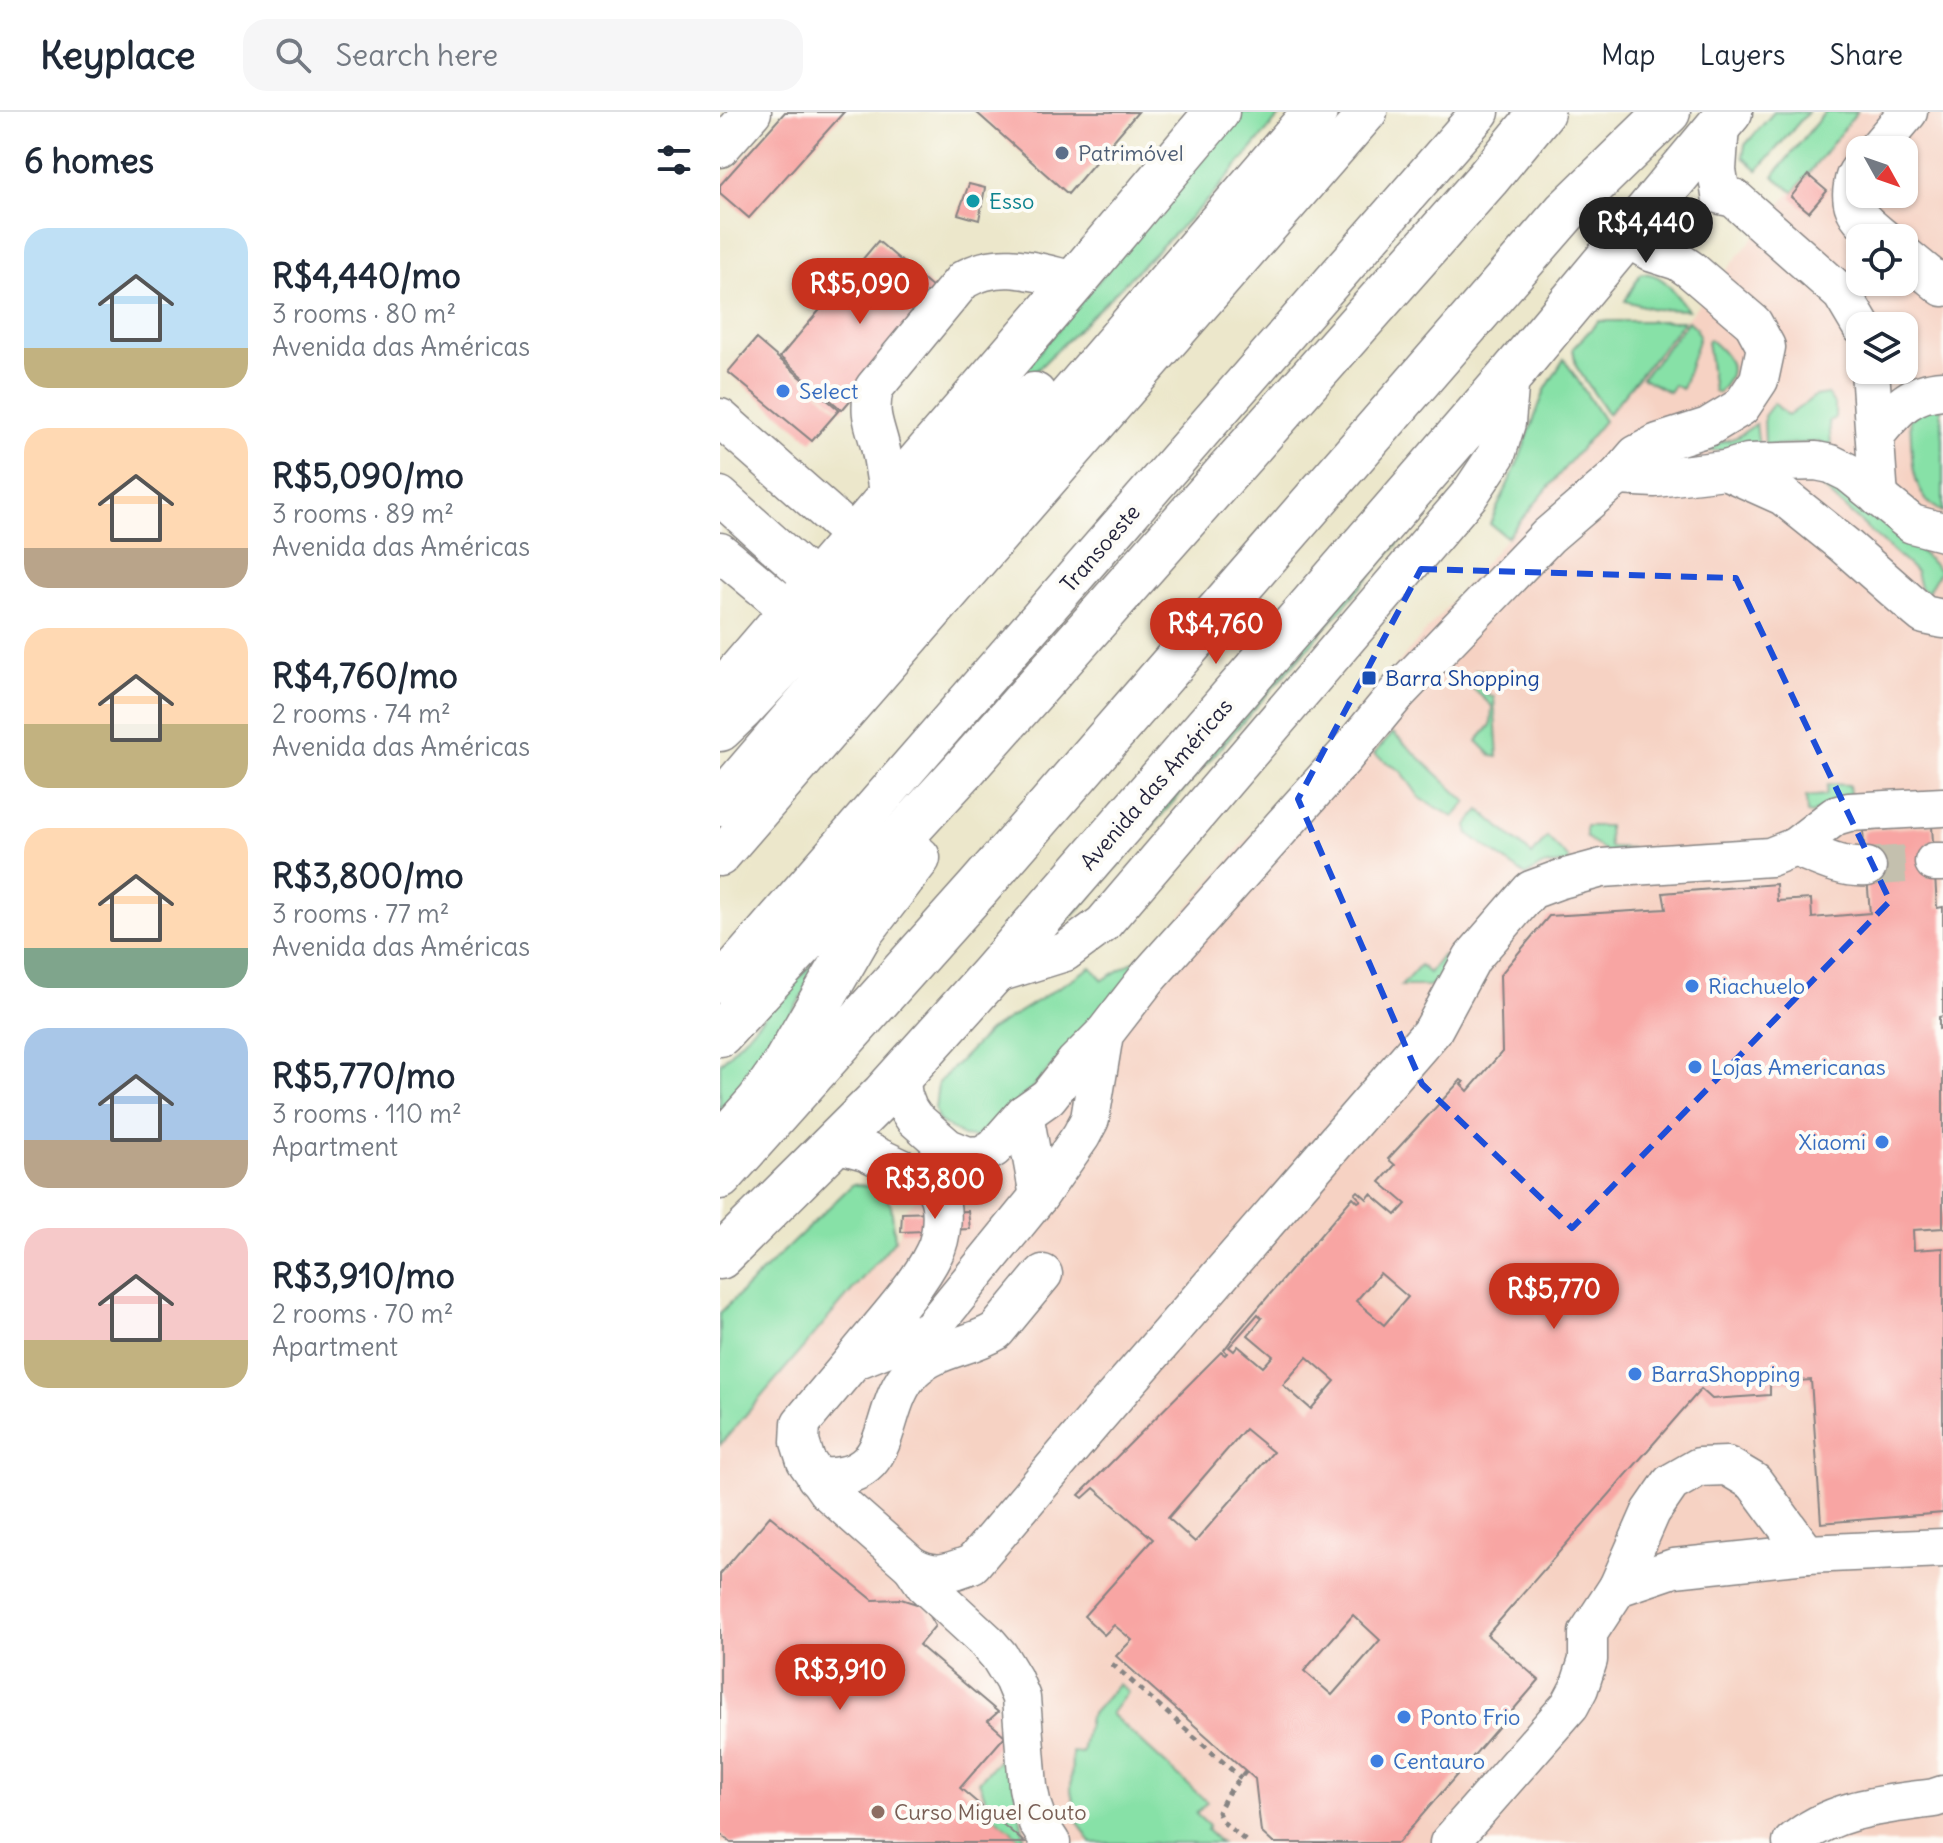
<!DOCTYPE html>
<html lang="en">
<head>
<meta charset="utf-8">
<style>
  body { margin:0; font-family:Delius,sans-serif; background:#f6f6f7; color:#1f2937; height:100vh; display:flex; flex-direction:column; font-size:30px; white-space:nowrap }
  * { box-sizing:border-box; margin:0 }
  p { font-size:26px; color:#747a83 }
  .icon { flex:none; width:44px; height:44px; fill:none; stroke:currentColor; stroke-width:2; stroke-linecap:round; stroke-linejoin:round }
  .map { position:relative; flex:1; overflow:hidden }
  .side { display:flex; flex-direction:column; background:#fff; width:720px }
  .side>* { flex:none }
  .needle { width:52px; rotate:130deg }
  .fabs { position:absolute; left:1126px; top:24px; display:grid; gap:16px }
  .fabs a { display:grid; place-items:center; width:72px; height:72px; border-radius:16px; background:#fff; box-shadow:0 2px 6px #0004; font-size:40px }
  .price { position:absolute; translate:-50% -68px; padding:0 18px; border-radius:28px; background:#c8321e; color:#fff; font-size:26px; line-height:52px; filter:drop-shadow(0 2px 4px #0008) }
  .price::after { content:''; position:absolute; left:50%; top:48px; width:24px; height:18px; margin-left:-12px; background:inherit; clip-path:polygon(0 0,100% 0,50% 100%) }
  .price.selected { background:#222; color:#fff }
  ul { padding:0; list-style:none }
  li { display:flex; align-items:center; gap:24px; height:200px; padding:0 24px }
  li span { display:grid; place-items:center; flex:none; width:224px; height:160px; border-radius:24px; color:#555 }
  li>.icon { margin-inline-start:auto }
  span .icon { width:96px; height:96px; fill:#fffc; stroke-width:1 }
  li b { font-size:34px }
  h2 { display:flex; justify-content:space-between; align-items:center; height:96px; padding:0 24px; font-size:34px }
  header { display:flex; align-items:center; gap:48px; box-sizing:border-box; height:112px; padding:0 40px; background:#fff; border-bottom:2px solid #e0e1e3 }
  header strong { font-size:38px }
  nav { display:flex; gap:44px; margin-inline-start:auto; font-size:28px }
  .search { width:560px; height:72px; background:#f6f6f7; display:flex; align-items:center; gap:20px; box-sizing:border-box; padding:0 28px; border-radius:24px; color:#747a83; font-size:30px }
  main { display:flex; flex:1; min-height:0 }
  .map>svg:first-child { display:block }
  .built { fill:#f6d2c3; fill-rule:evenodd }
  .green { fill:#87e1a7; stroke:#548271; stroke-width:2 }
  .building { fill:#f8a5a3; fill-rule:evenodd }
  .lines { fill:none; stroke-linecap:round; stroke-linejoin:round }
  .minor-tunnel { stroke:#c4c0ae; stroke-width:38; stroke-dasharray:38 19; stroke-linecap:butt }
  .minor-casing { stroke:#878483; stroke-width:41 }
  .major-casing { stroke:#878483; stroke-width:47 }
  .highway-casing { stroke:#878483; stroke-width:47 }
  .path { stroke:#878483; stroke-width:5; stroke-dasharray:6 6; stroke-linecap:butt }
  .minor { stroke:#fff; stroke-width:38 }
  .major { stroke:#fff; stroke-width:44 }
  .highway { stroke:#fff; stroke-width:44 }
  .marked { fill:none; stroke:#1d4ed8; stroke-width:6; stroke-dasharray:16 10; stroke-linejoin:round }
  .service-dot { fill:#5c6f8a; stroke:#fdfcf7; stroke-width:3 }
  .culture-dot { fill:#0f9aa8; stroke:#fdfcf7; stroke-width:3 }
  .shop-dot { fill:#3f7fe0; stroke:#fdfcf7; stroke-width:3 }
  .transit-dot { fill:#1a4fb4; stroke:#fdfcf7; stroke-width:3 }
  .education-dot { fill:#8d6e63; stroke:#fdfcf7; stroke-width:3 }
  .labels { text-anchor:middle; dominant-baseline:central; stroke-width:8; stroke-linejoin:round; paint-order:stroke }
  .service-label { font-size:22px; fill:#4e5e75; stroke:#fdfcf7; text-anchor:start }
  .culture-label { font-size:22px; fill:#0d838f; stroke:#fdfcf7; text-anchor:start }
  .shop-label { font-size:22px; fill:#366cbe; stroke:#fdfcf7; text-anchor:start }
  .street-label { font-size:22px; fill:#22223b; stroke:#fdfcf7 }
  .transit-label { font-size:22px; fill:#164399; stroke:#fdfcf7; text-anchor:start }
  .education-label { font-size:22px; fill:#785e54; stroke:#fdfcf7; text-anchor:start }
</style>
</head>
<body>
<header>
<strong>Keyplace</strong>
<div class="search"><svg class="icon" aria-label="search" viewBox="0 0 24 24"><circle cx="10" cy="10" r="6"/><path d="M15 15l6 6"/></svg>Search here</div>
<nav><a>Map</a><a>Layers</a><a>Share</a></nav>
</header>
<main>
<section class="side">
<h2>6 homes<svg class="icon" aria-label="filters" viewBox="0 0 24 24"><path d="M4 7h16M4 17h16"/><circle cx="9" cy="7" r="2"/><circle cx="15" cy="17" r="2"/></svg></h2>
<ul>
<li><span style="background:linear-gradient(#bfe0f5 75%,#c2b280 0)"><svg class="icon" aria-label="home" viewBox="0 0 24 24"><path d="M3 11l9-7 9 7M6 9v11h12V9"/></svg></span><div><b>R$4,440/mo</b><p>3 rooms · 80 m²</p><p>Avenida das Américas</p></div></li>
<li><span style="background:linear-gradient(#ffd9b3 75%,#b9a48a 0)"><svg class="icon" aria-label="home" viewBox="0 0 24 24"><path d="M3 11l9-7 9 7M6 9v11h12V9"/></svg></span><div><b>R$5,090/mo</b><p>3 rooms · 89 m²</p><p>Avenida das Américas</p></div></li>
<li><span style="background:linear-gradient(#ffd9b3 60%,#c2b280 0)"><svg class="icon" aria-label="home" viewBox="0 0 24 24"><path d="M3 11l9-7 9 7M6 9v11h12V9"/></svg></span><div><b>R$4,760/mo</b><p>2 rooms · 74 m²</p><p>Avenida das Américas</p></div></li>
<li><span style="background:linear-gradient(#ffd9b3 75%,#7fa58c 0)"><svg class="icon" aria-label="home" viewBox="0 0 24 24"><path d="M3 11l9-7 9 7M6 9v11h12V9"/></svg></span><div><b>R$3,800/mo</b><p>3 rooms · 77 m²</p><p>Avenida das Américas</p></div></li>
<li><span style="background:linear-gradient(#a9c7e8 70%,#b9a48a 0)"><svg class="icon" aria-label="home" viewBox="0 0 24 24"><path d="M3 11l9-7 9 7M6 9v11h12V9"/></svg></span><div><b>R$5,770/mo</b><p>3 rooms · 110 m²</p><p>Apartment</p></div></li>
<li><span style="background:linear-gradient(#f6c9c9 70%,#c2b280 0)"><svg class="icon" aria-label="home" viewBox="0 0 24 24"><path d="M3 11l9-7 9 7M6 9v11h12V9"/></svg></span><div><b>R$3,910/mo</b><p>2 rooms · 70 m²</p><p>Apartment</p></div></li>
</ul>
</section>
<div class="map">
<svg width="1223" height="1731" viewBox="0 0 1223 1731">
  <rect width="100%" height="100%" fill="#fdfcf7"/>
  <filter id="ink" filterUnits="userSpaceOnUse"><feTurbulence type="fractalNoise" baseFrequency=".0125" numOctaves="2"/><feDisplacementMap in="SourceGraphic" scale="16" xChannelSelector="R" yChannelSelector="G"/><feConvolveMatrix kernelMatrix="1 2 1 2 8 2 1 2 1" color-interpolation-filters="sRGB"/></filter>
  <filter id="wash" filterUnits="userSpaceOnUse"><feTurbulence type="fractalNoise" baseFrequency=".006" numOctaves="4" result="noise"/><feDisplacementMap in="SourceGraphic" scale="32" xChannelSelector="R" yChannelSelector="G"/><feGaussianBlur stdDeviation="1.8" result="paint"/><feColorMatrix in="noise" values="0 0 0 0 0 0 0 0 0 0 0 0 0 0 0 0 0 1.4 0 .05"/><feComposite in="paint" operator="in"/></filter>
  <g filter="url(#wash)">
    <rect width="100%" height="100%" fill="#ece7cb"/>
    <!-- built -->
    <path class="built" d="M 1137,0 L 1223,0 L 1223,1731 L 0,1731 L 0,1333 L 181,1120 L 182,1101 L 320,968 L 781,432 ZM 1140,38 L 1184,38 L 1184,82 L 1140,82 ZM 1140,126 L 1184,126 L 1184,170 L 1140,170 ZM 1140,214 L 1184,214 L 1184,258 L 1140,258 Z"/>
    <!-- green -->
    <g class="green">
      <polygon points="519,0 563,0 490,86 311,264 281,286"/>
      <polygon points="1054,0 1088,0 1038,58 1023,45 1025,33"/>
      <polygon points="1105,0 1137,0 1074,80 1053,64"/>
      <path d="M 921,161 C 946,161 953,181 968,198 L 934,197 L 905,189 Z"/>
      <polygon points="879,209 964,209 888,302 856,254 853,236"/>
      <polygon points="968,209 976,216 979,225 962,277 954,273 949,280 922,266"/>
      <path d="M 989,227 C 1010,244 1021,258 998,281 L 994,279 L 987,229 Z"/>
      <polygon points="844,247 884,309 787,425 770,412 799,347 825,278"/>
      <polygon points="1107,282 1115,294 1115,306 1109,309 1111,333 1099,330 1045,334 1044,304 1054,291 1068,304 1095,284"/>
      <path d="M 1220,285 L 1223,327 L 1223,400 C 1218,397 1211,393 1207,389 C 1189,367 1192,333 1190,307 Z"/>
      <polygon points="1036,312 1039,335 988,339 988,335 1017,325"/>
      <polygon points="765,322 752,345 614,506 362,794 345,810"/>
      <polygon points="1064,366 1117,370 1194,433 1220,459 1207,481 1200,476 1196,460 1096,370"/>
      <polygon points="756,558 768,559 768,584 774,585 778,645 772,644 757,629 771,613 772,594 747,571"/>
      <polygon points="673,621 747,690 734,705 700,686 682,660 654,642"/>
      <polygon points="1108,672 1129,673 1130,683 1092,702 1087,701 1086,685 1106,683"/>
      <polygon points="760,698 812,743 827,725 849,747 848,751 821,754 806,764 749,722 747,713"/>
      <polygon points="866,714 888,714 889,735 914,736 887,741 866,725"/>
      <polygon points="107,836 110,839 0,1016 0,952"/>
      <polygon points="431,839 320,968 260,1026 243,1024 218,1008 215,997 218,971 269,919 371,855 383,868"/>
      <polygon points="723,843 730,849 719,870 709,874 681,874 700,853 709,861"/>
      <polygon points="133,1072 159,1076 171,1093 175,1128 0,1333 0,1201"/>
      <polygon points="398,1572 408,1579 391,1602 487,1690 476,1702 489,1714 487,1718 501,1731 371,1731 357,1708 351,1679 352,1640 362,1641 369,1605"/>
      <polygon points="287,1640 304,1723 302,1728 271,1702 259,1669"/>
    </g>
    <g id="blocks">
      <!-- building -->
      <g class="building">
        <polygon points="65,0 124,0 29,106 0,81 0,73"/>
        <polygon points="256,0 418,0 348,82"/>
        <polygon points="1088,63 1107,79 1089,100 1071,85"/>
        <polygon points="249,72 265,76 259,108 238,102"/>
        <polygon points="158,129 220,182 122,298 60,245"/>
        <polygon points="36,227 119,298 92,329 8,260"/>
        <path d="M 1212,714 L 1217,796 L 1223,795 L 1223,904 L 1219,905 L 1219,917 L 1223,916 L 1223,1116 L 1193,1118 L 1194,1138 L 1223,1136 L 1223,1401 L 1101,1411 L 1091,1268 L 1050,1271 L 1050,1283 L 992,1287 L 981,1277 L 767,1523 L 819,1568 L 678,1731 L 553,1731 L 541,1720 L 535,1667 L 396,1544 L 412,1528 L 394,1513 L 384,1523 L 364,1504 L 433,1427 L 374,1376 L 363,1386 L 359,1383 L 501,1240 L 505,1243 L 507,1241 L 504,1238 L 516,1222 L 633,1085 L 638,1090 L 641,1088 L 635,1082 L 638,1079 L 647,1087 L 651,1082 L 676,1103 L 686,1092 L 660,1070 L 675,1053 L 668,1047 L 741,968 L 744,970 L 741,972 L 748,979 L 782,940 L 780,863 L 829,804 L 946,797 L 943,781 L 1056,772 L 1057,789 L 1091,787 L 1092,806 L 1150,801 L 1143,719 ZM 660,1161 L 688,1185 L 664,1213 L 636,1189 ZM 538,1202 L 542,1206 L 528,1223 L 553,1244 L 543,1255 L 518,1234 L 514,1239 L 509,1235 ZM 587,1245 L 615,1269 L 591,1297 L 563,1273 ZM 525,1317 L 553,1340 L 475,1430 L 448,1406 ZM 633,1503 L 660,1528 L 612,1583 L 584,1559 Z"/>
        <polygon points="248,1099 250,1117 181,1120 182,1101"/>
        <polygon points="50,1404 153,1488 181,1487 203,1494 215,1514 199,1533 278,1600 268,1609 285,1624 240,1676 305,1731 11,1731 0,1721 0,1462"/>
      </g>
    </g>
  </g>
  <g filter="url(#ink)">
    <use href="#blocks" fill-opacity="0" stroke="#878483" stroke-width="2"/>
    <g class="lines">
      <!-- minor-tunnel -->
      <polyline class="minor-tunnel" points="1147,755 1214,750"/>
      <!-- minor casing -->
      <g class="minor-casing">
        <g id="minor">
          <polyline points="1000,12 997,58 1001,83 1014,86 1122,182 1141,214"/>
          <polyline points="0,36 32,0"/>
          <polyline points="1156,38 1188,0"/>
          <path d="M 1140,57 C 1135,63 1134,67 1133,74 C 1128,100 1145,111 1163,126"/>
          <polyline points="1184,143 1223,175"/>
          <polyline points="1150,258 1159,386"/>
          <polyline points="0,306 135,425"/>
          <path d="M 1156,322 C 1176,298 1189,280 1223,278"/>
          <polyline points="1005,358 1063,384 1124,433 1198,498 1204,503 1223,507"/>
          <polyline points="898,364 935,366 1005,358 1028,351 1096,349 1111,352 1129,361 1192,412 1223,420"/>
          <polyline points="0,384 96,470"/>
          <path d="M 169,387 C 166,370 164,351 160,334 C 154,310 148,303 154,276 L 243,168 C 281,146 315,160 355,169"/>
          <polyline points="0,440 71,499"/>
          <path d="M 1075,735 C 1098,744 1121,757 1147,755"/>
          <polyline points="0,745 648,0"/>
          <polyline points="1214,750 1223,750"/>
          <polyline points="271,863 345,840 383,812 750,382 776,343 786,311 790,264"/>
          <polyline points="0,872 760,0"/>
          <polyline points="180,965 183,984 188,997 194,1006 228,1036 248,1044 262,1043 274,1036 304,1002 328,985 355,951 384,922"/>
          <polyline points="304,1002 319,1084"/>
          <path d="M 116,1031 L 145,1039 L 204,1067 C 209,1070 214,1074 217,1080 C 225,1096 222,1126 214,1141 C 197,1176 160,1215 135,1246"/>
          <path d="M 96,1365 C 180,1371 154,1298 193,1258 C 216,1236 250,1235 276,1219 L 323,1162"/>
          <path d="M 192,1454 C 217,1467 227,1461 252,1452 L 377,1305 L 713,918 L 752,846 L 811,778 L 838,768 L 882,756 L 1050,745 L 1075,735 L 1115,704 L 1129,700 L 1223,695"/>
          <polyline points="898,1475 931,1400 951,1371 979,1355 1007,1354 1034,1370 1087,1442"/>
          <polyline points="331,1731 318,1711 312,1694 308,1675 301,1586 293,1567 279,1544 266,1529 205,1473 192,1454 107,1379 86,1349 80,1330 81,1311 133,1249 210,1218 319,1084 361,1024 370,1007 384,922 429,864 626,643 678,580 828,424 898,364 916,343 938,331 988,315 1021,295 1039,268 1046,235 1033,211 971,158 958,149 933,141 905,125"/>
          <polyline points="729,1731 850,1593 859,1576 868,1548 868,1521 898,1475 954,1456 1087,1442 1223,1436"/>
          <path d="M 1072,1731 C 1112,1696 1163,1693 1214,1686 L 1223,1683"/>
        </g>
      </g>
      <!-- major casing -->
      <g class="major-casing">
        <g id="major">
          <polyline points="0,582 355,169 497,0"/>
          <polyline points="0,1065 259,775 846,99 948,0"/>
          <polyline points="0,1145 164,982 271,863 790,264 1010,0"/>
        </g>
      </g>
      <!-- highway casing -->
      <g class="highway-casing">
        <g id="highway">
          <polyline points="0,617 22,596 314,283"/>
          <polyline points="0,692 595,0"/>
          <polyline points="0,922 246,655 767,67 822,0"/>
          <polyline points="0,1033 39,989 61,958 141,820 198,746"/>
        </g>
      </g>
      <!-- path -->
      <g class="path">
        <polyline points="392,1552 521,1666"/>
        <polyline points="526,1659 508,1681 498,1700 502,1709 528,1731"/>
      </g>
      <!-- minor -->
      <use href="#minor" class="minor"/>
      <!-- major -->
      <use href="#major" class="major"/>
      <!-- highway -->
      <use href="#highway" class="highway"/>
    </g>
  </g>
  <!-- marked area -->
  <path class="marked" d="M 701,457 L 1016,466 L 1170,789 L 852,1116 L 702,972 L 578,687 Z"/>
  <!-- markers -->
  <circle class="service-dot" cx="342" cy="41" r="8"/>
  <circle class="culture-dot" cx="253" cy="89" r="8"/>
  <g class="shop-dot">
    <circle cx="63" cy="279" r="8"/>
    <circle cx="972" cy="874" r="8"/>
    <circle cx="975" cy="955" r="8"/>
    <circle cx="1162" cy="1030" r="8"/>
    <circle cx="915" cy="1262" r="8"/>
    <circle cx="684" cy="1605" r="8"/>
    <circle cx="657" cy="1649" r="8"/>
  </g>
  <rect class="transit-dot" x="641" y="558" width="16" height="16" rx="4"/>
  <circle class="education-dot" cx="158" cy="1700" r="8"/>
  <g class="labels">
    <!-- service labels -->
    <g class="service-label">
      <text x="358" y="41">Patrimóvel</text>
    </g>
    <!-- culture labels -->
    <g class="culture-label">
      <text x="269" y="89">Esso</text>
    </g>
    <!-- shop labels -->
    <g class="shop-label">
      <text x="79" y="279">Select</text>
      <text x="988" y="874">Riachuelo</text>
      <text x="991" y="955">Lojas Americanas</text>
      <text x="1146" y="1030" text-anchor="end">Xiaomi</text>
      <text x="931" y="1262">BarraShopping</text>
      <text x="700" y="1605">Ponto Frio</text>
      <text x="673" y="1649">Centauro</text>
    </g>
    <!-- street labels -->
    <g class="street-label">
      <text transform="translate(380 436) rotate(-49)">Transoeste</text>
      <text transform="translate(436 672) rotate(-49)">Avenida das Américas</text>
    </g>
    <!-- transit labels -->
    <g class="transit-label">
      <text x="665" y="566">Barra Shopping</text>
    </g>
    <!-- education labels -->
    <g class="education-label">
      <text x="174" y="1700">Curso Miguel Couto</text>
    </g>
  </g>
</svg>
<div class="fabs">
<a><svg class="needle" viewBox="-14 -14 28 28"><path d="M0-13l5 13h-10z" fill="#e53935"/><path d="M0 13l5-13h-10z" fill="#747a83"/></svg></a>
<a><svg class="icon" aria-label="locate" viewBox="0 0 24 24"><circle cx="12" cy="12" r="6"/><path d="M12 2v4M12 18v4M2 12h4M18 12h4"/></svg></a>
<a><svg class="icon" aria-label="layers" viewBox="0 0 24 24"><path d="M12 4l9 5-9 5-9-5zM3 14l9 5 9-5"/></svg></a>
</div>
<b class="price selected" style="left:926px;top:153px">R$4,440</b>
<b class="price" style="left:140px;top:214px">R$5,090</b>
<b class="price" style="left:496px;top:554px">R$4,760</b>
<b class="price" style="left:215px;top:1109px">R$3,800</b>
<b class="price" style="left:834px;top:1219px">R$5,770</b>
<b class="price" style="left:120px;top:1600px">R$3,910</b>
</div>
</main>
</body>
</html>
